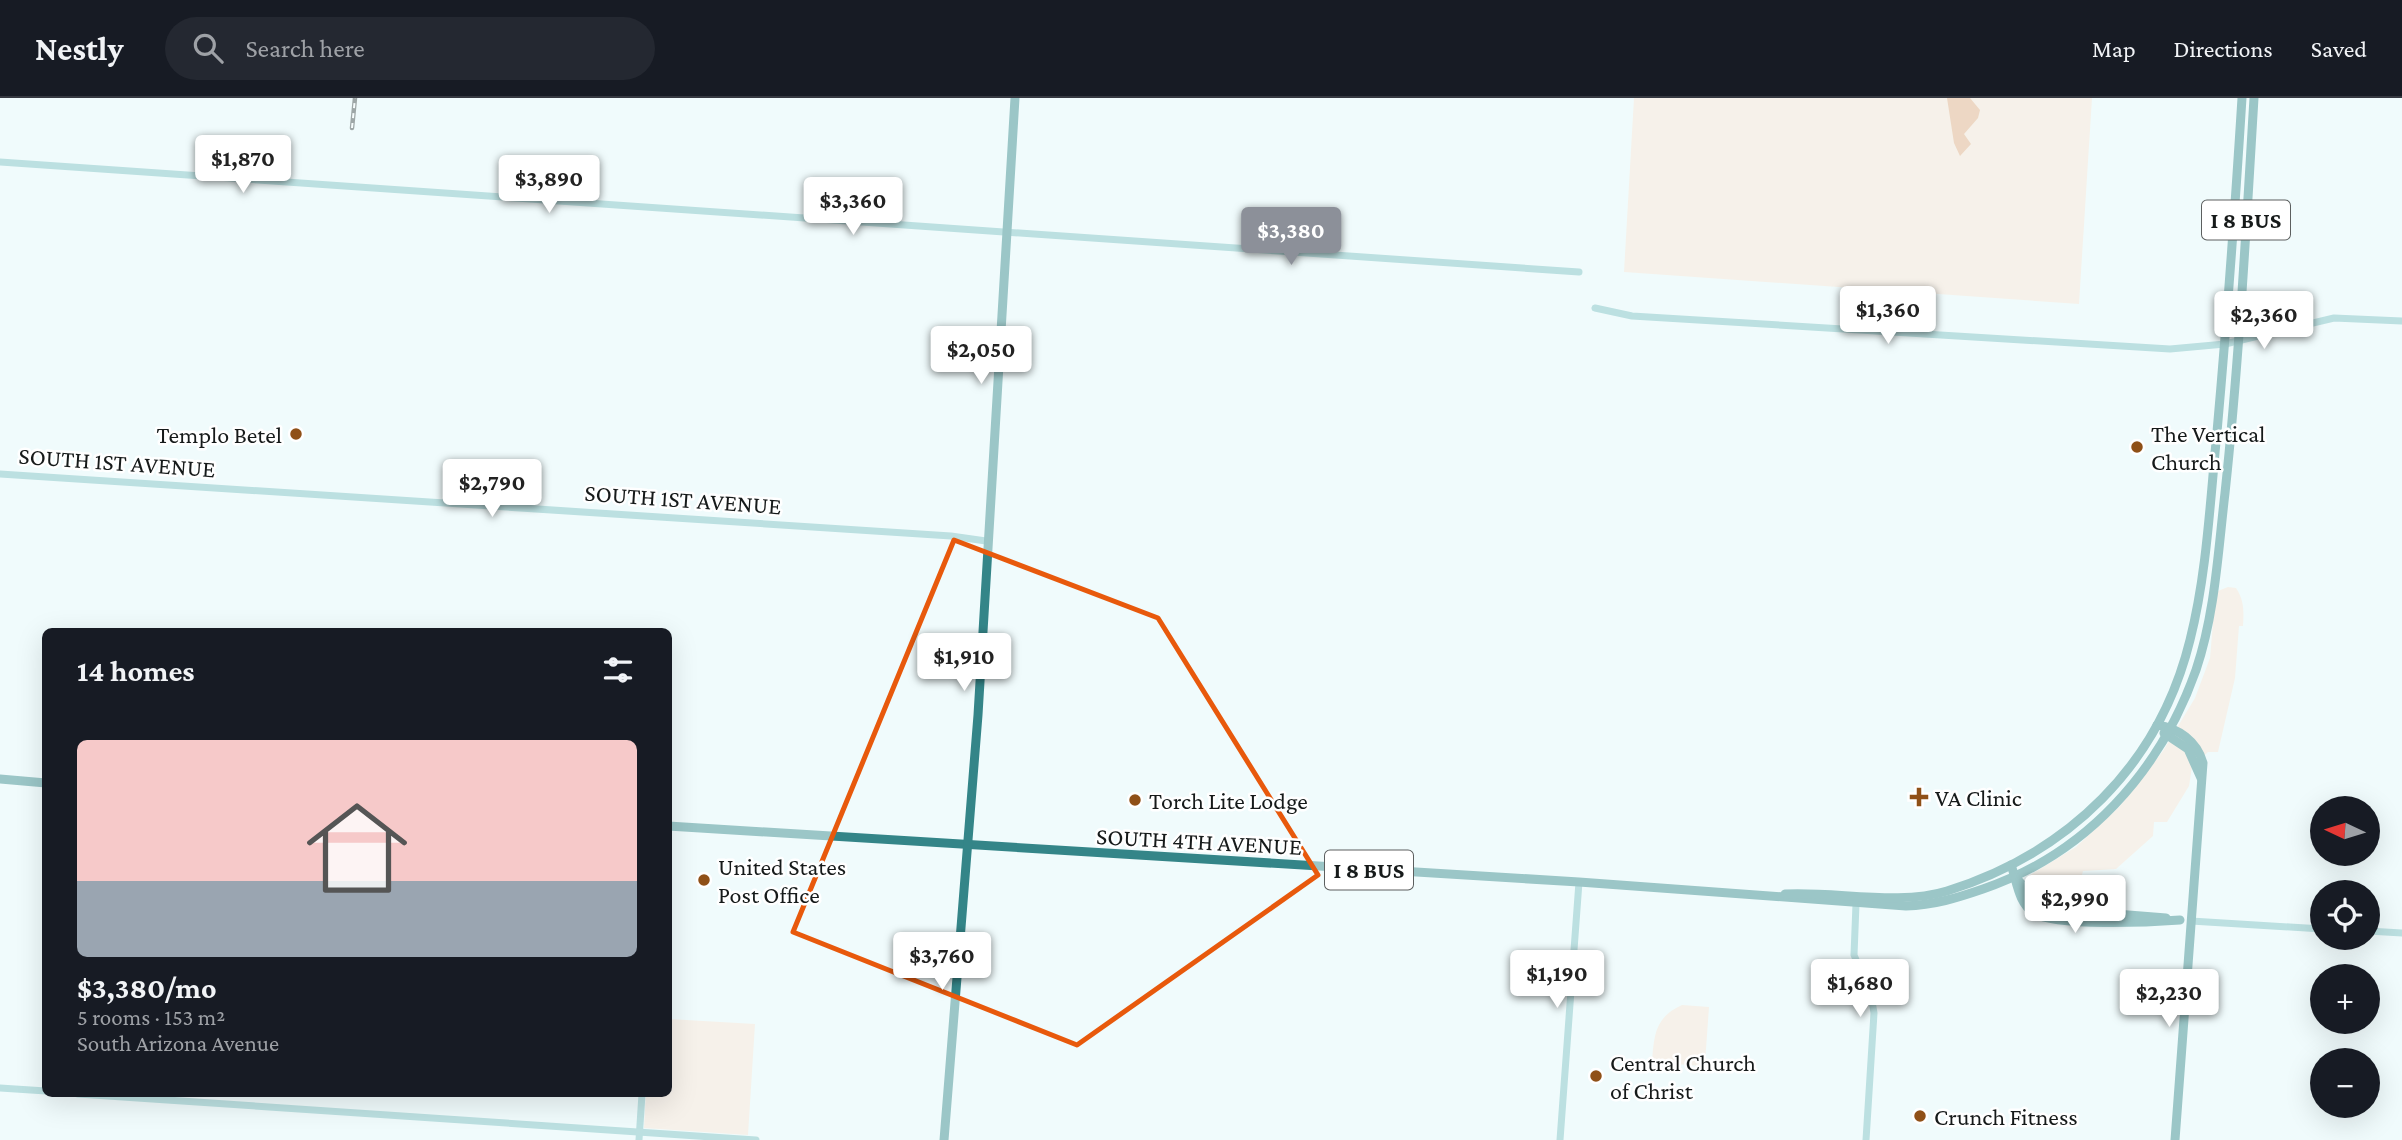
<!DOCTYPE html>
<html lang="en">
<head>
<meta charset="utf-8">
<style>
  body { margin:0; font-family:"Crimson Pro",serif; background:#242831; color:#f1f3f6; height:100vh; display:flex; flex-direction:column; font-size:26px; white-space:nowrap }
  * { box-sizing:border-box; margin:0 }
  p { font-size:23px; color:#9ea1a6 }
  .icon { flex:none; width:38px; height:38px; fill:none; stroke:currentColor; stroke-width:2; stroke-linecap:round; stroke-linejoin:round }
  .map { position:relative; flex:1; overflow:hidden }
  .sheet { position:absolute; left:42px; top:530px; width:630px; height:469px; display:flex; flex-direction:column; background:#171b24; border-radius:10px; box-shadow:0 7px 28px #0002 }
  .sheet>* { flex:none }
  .needle { width:46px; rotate:274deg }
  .fabs { position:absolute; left:2310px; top:698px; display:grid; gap:14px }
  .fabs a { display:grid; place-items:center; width:70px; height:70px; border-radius:50%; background:#171b24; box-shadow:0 7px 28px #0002; font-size:35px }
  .price { position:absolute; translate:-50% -60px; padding:0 16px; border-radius:7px; background:#fff; color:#222; font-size:23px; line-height:46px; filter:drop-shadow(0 2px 4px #0008) }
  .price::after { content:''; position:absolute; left:50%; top:42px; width:21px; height:16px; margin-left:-10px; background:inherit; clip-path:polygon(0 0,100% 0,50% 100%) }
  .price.selected { background:#8c9099; color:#fff }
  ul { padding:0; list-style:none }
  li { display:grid; align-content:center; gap:14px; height:371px; padding:0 35px }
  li+li { border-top:2px solid #363941 }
  li span { display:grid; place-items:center; height:217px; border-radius:10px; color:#555 }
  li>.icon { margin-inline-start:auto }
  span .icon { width:126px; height:126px; fill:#fffc; stroke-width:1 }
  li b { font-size:30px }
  h2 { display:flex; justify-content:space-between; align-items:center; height:84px; padding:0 35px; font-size:30px }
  header { display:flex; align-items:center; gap:42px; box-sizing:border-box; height:98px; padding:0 35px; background:#171b24; border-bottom:2px solid #363941 }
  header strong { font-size:33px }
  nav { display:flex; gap:38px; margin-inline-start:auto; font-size:24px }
  .search { width:490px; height:63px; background:#242831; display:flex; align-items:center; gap:18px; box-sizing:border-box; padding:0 24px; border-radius:38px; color:#9ea1a6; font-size:26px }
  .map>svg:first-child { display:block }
  .green { fill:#fce5d5 }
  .water { fill:#e8ac80 }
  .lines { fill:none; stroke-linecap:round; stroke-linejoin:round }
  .minor { stroke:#7cbfc2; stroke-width:7 }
  .major { stroke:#348588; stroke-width:9 }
  .rail-casing { stroke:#3b4040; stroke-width:4.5 }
  .rail { stroke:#fff; stroke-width:2; stroke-dasharray:5; stroke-linecap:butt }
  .marked { fill:none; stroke:#e8590c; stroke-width:5; stroke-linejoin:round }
  .poi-dot { fill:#8f5017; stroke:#fff; stroke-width:2.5 }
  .labels { text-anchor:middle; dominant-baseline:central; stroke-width:5; stroke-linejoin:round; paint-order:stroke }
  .shield { fill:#fff; stroke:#5c5f5f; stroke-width:2 }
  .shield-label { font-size:23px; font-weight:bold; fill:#161a1a }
  .poi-label { font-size:24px; fill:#161a1a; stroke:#fff; text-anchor:start }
  .street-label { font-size:24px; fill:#161a1a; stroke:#fff }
</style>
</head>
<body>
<header>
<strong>Nestly</strong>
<div class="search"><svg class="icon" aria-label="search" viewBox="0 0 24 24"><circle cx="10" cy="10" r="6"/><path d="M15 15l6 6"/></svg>Search here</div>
<nav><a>Map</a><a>Directions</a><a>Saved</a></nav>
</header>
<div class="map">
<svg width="2402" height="1042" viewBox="0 0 2402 1042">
  <rect width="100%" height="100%" fill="#f0fbfc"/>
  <!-- green -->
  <g class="green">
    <polygon points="1634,0 2092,0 2079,206 1624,174"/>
    <path d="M 2228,489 L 2236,490 C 2244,502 2244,513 2243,528 L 2239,528 L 2235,580 L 2218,654 L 2208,654 L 2192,669 L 2189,688 L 2167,724 L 2154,724 L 2153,738 L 2116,771 L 2083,773 L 2077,795 L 2059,807 C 2041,806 2032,802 2027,784 L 2030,777 L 2076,749 L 2120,708 L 2163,653 L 2195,600 L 2210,560 L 2215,501 L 2218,493 Z"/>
    <path d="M 1682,907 L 1709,909 L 1705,965 L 1701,968 L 1652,964 C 1654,937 1655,919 1682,907 Z"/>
    <polygon points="669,921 755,926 748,1037 644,1030 646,996 668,996"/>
  </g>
  <!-- water -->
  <g class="water">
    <polygon points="1947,0 1970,0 1980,12 1978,20 1964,36 1971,46 1960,58 1954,45"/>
    <polygon points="2248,206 2288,209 2293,220 2252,233 2246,227"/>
  </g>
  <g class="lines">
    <!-- minor -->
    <g class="minor">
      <polyline points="0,64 1579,174"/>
      <polyline points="1595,210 1632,218 2170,251 2225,246 2334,220 2402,223"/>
      <polyline points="0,376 951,438 986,443"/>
      <polyline points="1856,806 1854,857 1871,897 1874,915 1866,1042"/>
      <polyline points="2191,823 2322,831"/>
      <polyline points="2368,833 2402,835"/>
      <polyline points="0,990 46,993"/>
      <polyline points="78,996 756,1042"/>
      <polyline points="639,1042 642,996"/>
      <polyline points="1560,1042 1579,784"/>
    </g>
    <!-- major -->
    <g class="major">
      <path d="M 2157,627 C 2178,630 2197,643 2203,665 L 2175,1042"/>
      <polyline points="2164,635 2188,651 2201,680"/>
      <polyline points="0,681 46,685"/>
      <path d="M 668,728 L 1579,784 L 1906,808 C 1934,807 1957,800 1983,791 C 2086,756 2160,674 2196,572 C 2215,516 2218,454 2225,395 C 2239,264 2246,132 2254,0"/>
      <path d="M 2011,767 C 2017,783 2018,805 2034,815 C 2054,829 2153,824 2180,822"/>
      <path d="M 2016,780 C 2027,789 2027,803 2041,810 L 2166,820"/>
      <path d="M 1785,796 C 1835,793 1899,808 1947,793 C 2068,755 2159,668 2190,542 C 2207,475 2210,403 2217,334 C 2227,222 2235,111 2242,0"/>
      <polyline points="944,1042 978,617 1015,0"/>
    </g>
    <!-- rail casing -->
    <g class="rail-casing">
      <polyline id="rail" points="352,30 355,0"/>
    </g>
    <!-- rail -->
    <use href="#rail" class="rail"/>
  </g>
  <!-- marked area -->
  <path d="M0 0H2402V1042H0ZM 954,442 L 1158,520 L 1318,777 L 1077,947 L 793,834 Z" fill="#f0fbfc" fill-opacity=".55" fill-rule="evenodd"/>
  <path class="marked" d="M 954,442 L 1158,520 L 1318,777 L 1077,947 L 793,834 Z"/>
  <!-- markers -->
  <g class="poi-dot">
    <circle cx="296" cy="336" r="7"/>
    <circle cx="2137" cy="349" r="7"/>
    <path d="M1915.5 688.5h7v7h7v7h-7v7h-7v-7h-7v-7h7z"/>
    <circle cx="1135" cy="702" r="7"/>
    <circle cx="704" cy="782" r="7"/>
    <circle cx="1596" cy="978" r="7"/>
    <circle cx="1920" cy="1018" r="7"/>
  </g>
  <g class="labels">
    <!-- shield labels -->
    <g class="shield">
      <rect x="2202" y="102.5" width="88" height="39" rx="5"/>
      <rect x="1325" y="752.5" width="88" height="39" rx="5"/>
    </g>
    <g class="shield-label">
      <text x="2246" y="122">I 8 BUS</text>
      <text x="1369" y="772">I 8 BUS</text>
    </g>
    <!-- poi labels -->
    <g class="poi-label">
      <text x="2151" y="335">The Vertical<tspan x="2151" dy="28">Church</tspan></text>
      <text x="282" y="336" text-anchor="end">Templo Betel</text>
      <text x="1935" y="699">VA Clinic</text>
      <text x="1149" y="702">Torch Lite Lodge</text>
      <text x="718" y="768">United States<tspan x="718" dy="28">Post Office</tspan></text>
      <text x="1610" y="964">Central Church<tspan x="1610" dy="28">of Christ</tspan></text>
      <text x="1934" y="1018">Crunch Fitness</text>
    </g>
    <!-- street labels -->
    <g class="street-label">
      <text transform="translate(117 364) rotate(4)">SOUTH 1ST AVENUE</text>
      <text transform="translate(683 401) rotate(4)">SOUTH 1ST AVENUE</text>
      <text transform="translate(1199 743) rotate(3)">SOUTH 4TH AVENUE</text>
    </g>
  </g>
</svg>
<div class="fabs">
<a><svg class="needle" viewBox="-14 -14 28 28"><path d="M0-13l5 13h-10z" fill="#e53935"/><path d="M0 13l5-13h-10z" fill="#9ea1a6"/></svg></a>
<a><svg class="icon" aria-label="locate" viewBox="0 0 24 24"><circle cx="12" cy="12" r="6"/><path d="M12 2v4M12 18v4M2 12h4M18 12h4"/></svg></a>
<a>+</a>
<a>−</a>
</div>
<b class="price" style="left:243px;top:97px">$1,870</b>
<b class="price" style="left:549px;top:117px">$3,890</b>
<b class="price" style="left:853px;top:139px">$3,360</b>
<b class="price selected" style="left:1291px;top:169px">$3,380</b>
<b class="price" style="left:1888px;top:248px">$1,360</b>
<b class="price" style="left:2264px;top:253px">$2,360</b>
<b class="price" style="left:981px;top:288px">$2,050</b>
<b class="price" style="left:492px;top:421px">$2,790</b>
<b class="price" style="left:964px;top:595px">$1,910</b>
<b class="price" style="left:2075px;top:837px">$2,990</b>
<b class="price" style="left:942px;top:894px">$3,760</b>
<b class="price" style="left:1557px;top:912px">$1,190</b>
<b class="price" style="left:1860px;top:921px">$1,680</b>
<b class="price" style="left:2169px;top:931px">$2,230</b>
<section class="sheet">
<h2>14 homes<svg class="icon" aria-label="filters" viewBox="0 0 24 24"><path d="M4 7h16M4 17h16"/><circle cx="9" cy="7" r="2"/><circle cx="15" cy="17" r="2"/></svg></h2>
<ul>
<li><span style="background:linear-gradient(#f6c9c9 65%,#9aa5b1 0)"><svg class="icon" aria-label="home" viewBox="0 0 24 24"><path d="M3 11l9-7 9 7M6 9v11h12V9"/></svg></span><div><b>$3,380/mo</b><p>5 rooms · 153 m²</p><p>South Arizona Avenue</p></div></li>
</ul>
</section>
</div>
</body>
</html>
